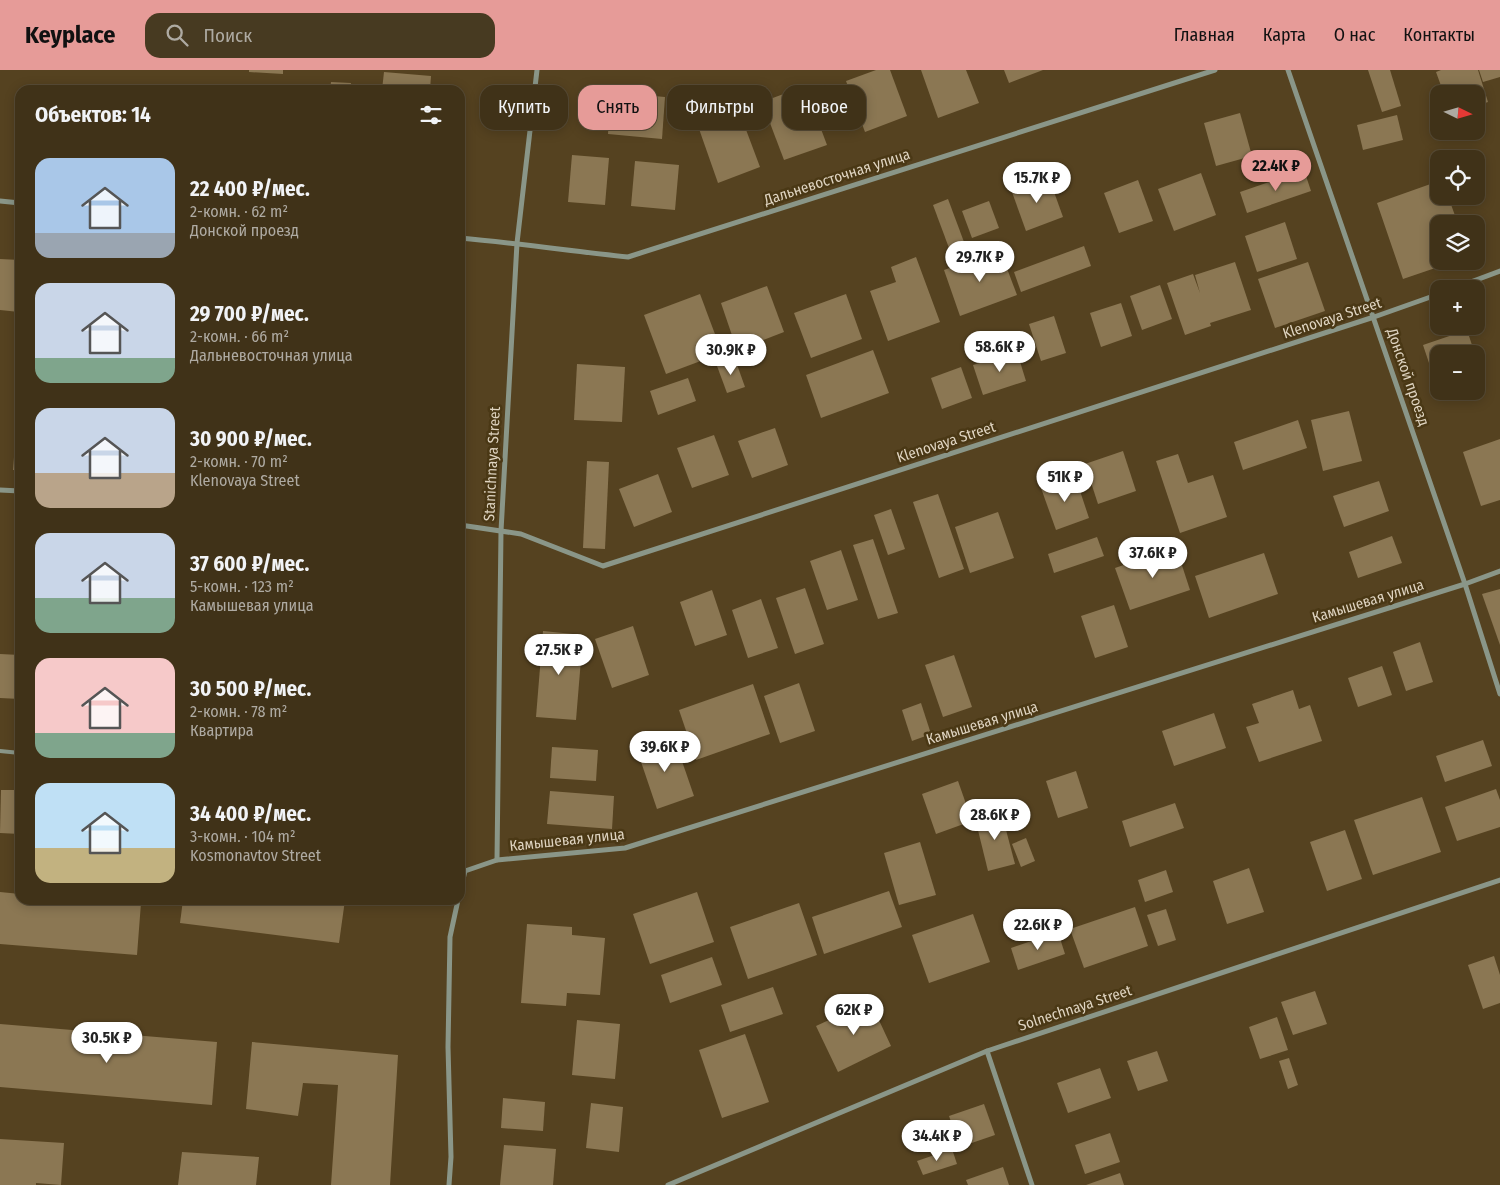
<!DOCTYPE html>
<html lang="ru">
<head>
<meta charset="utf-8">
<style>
  body { margin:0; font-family:"Fira Sans Condensed",sans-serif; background:#473a21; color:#f1f3f6; height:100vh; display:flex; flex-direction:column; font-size:19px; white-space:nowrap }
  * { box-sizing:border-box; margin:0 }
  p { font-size:16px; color:#aeaaa2 }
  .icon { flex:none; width:28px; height:28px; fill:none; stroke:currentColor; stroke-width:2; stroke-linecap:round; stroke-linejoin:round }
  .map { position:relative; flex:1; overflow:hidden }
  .details { position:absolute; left:15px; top:15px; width:450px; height:820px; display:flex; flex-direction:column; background:#403218; border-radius:15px; box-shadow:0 2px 12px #0003,0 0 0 1px #594d37 }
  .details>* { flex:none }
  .banner { position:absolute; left:480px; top:15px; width:475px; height:45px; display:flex; gap:10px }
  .needle { width:32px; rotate:95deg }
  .buttons { position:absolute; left:1430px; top:15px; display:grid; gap:10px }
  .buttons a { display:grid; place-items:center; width:55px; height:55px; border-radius:10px; background:#403218; box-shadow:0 2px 12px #0003,0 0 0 1px #594d37; font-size:25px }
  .price { position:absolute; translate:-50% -42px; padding:0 11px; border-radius:18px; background:#fff; color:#222; font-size:16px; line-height:32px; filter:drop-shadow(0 1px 2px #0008) }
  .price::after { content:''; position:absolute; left:50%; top:30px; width:15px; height:11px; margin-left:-8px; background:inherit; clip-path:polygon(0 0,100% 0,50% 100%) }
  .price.current { background:#e69b98; color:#111 }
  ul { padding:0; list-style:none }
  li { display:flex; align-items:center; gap:15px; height:125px; padding:0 20px }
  li span { display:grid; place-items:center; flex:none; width:140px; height:100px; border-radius:15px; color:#555 }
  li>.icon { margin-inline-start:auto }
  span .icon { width:60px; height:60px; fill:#fffc; stroke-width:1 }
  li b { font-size:21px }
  h2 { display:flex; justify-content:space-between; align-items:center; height:60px; padding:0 20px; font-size:21px }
  .tag { padding:0 18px; border-radius:15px; background:#403218; box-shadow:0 2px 12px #0003,0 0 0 1px #594d37; font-size:18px; line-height:45px }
  .tag.current { background:#e69b98; color:#111 }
  header { display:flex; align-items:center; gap:30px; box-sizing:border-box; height:70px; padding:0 25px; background:#e69b98; color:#111 }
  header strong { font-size:24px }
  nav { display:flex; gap:28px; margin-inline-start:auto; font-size:18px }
  .search { width:350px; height:45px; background:#473a21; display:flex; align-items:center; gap:12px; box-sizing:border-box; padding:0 18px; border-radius:15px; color:#aeaaa2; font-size:19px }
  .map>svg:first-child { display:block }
  .building { fill:#8b7753 }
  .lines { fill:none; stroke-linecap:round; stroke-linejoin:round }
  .service { stroke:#8a9688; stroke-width:4 }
  .minor { stroke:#8a9688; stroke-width:5 }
  .labels { text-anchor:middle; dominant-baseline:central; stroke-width:5; stroke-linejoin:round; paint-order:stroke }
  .street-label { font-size:15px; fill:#dfd4c1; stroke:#4a3815 }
</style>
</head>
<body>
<header>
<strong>Keyplace</strong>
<div class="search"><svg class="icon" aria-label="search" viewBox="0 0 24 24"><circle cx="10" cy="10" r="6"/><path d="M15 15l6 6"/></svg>Поиск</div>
<nav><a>Главная</a><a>Карта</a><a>О нас</a><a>Контакты</a></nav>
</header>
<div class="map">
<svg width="1500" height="1115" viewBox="0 0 1500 1115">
  <rect width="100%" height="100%" fill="#554220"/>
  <!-- building -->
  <g class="building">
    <polygon points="249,0 283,0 283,4 249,2"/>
    <polygon points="876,0 890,0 907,46 865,62 846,11"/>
    <polygon points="921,0 966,0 979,33 938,48"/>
    <polygon points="1004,0 1043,0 1009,13"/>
    <polygon points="1368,0 1390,0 1401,36 1382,42"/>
    <polygon points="1441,0 1478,0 1488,32 1476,36 1476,24 1444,24 1436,2"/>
    <polygon points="1479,0 1500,0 1500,7 1483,12"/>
    <polygon points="384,2 431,6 430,20 382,20"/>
    <polygon points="331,12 351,13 350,20 330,20"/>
    <polygon points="805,16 827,75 784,90 762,32"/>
    <polygon points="611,22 665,27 662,69 608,64"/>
    <polygon points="739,41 760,97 718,113 698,56"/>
    <polygon points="1240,43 1252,86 1216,96 1204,53"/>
    <polygon points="1397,45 1403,70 1363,80 1357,55"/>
    <polygon points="572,85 609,88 605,135 568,132"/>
    <polygon points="635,91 679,95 675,140 631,136"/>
    <polygon points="1304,100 1311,121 1247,143 1240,122"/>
    <polygon points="1201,103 1216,145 1174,161 1158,119"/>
    <polygon points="1049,108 1063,147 1026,161 1012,122"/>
    <polygon points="1138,110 1153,151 1119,163 1104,123"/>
    <polygon points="1439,111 1439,126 1448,126 1458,154 1439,154 1439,191 1453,192 1403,209 1377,133"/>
    <polygon points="948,129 964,172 949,178 933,135"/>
    <polygon points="989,131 999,158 972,168 962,141"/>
    <polygon points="1285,152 1297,189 1257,202 1245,166"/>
    <polygon points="1084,176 1091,196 1021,222 1014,202"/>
    <polygon points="1000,180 1017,225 960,246 944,200"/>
    <polygon points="916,187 940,252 888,271 870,221 896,212 891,197"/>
    <polygon points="0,189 20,190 19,242 0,240"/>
    <polygon points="1235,192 1251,240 1210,253 1211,256 1185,265 1167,213 1193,204 1200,223 1195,205"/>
    <polygon points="1308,192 1325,241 1275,258 1258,209"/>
    <polygon points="1160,215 1172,249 1142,260 1130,226"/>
    <polygon points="767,216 784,262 737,280 721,233"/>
    <polygon points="700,224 722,283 666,304 644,245"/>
    <polygon points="846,224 862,269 811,288 794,243"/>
    <polygon points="1121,233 1132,266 1101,277 1090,243"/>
    <polygon points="1054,246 1066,283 1041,291 1029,254"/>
    <polygon points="1467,260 1475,284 1439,284 1439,316 1437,317 1423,275"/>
    <polygon points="873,280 889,323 821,348 806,305"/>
    <polygon points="1017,282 1026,311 983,325 973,295"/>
    <polygon points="735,289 745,317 727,323 717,296"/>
    <polygon points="577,294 625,297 622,352 574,350"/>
    <polygon points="961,297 972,328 942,339 931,308"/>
    <polygon points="688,308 696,331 658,345 650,321"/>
    <polygon points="1349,341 1362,391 1323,401 1311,350"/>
    <polygon points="17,349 20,349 20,400 13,400"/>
    <polygon points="1298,350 1307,378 1243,400 1234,372"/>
    <polygon points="775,358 788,395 752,408 738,371"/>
    <polygon points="714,365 729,405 692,418 677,378"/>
    <polygon points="1500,369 1500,430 1481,436 1463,382"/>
    <polygon points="1123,381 1136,421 1098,434 1085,394"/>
    <polygon points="1178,384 1188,413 1213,405 1227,447 1180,463 1156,391"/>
    <polygon points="587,391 609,392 605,479 583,478"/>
    <polygon points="658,404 672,442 634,457 619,419"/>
    <polygon points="1075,406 1089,448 1056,460 1041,418"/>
    <polygon points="1379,411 1389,441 1344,457 1333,426"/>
    <polygon points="938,424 964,499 939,508 913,432"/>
    <polygon points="891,439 905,479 888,485 874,445"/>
    <polygon points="998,442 1014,488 970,503 955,457"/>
    <polygon points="1392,466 1402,493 1358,508 1349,482"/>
    <polygon points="1097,467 1104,486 1054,503 1048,484"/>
    <polygon points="873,469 898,543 878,549 853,475"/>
    <polygon points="1176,477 1190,520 1130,540 1115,498"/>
    <polygon points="841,480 858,530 827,540 810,491"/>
    <polygon points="1264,483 1278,524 1209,548 1195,506"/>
    <polygon points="19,494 20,494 20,526 16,525"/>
    <polygon points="805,518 824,574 795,584 776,528"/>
    <polygon points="1500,519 1500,575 1482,524"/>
    <polygon points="712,520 727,565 695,576 680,532"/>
    <polygon points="761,529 778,578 748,588 732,540"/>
    <polygon points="1114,535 1128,577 1095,588 1081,546"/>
    <polygon points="633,556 649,605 612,618 595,569"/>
    <polygon points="543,561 583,565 576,650 536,647"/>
    <polygon points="1420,572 1433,612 1406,621 1393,582"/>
    <polygon points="0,584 20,585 20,629 0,628"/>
    <polygon points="954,585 972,637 943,647 925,595"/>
    <polygon points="1382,596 1392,625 1358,637 1348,608"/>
    <polygon points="799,613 815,661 780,673 764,626"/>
    <polygon points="753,614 770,664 696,690 679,640"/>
    <polygon points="1293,620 1299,639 1310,635 1322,671 1259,692 1246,657 1259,653 1252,634"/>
    <polygon points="921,633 931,664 912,671 902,640"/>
    <polygon points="1214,643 1226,678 1174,696 1162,661"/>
    <polygon points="674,668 694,726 657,739 637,680"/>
    <polygon points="1483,670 1492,696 1445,712 1436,686"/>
    <polygon points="552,677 598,680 596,711 550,708"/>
    <polygon points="1076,701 1088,738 1058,748 1046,711"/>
    <polygon points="958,711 972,751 936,764 922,724"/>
    <polygon points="1496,719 1500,730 1500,757 1457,771 1445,737"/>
    <polygon points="1,720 20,720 20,764 0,763"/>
    <polygon points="550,721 614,726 612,759 547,754"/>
    <polygon points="1422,727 1441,782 1373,805 1354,750"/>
    <polygon points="1175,733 1184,758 1130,777 1122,751"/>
    <polygon points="1001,741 1015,794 988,801 975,748"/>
    <polygon points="1345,760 1362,809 1327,821 1310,772"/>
    <polygon points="1026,768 1035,791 1021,797 1012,774"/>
    <polygon points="920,772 936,825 899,835 884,783"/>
    <polygon points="1249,798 1264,842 1227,854 1213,811"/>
    <polygon points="1166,800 1173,822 1145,832 1138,810"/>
    <polygon points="889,821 902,857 824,884 812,847"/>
    <polygon points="0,822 20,824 20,830 100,830 141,833 137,885 0,874"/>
    <polygon points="697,822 714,872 650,894 633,844"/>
    <polygon points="183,830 345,830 339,873 180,853"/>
    <polygon points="799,833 817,885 748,909 730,857"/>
    <polygon points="1135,837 1148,876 1084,898 1070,859"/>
    <polygon points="1166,839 1176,870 1158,876 1147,845"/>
    <polygon points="973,844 990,892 929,913 912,865"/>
    <polygon points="527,854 572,857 572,865 605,868 600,925 567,923 566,936 521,933"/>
    <polygon points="1058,862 1065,884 1018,900 1011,878"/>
    <polygon points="1494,886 1500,905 1500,933 1483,939 1468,895"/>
    <polygon points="712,887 722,915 670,933 661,905"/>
    <polygon points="773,917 783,944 730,962 721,935"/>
    <polygon points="1315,921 1327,954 1293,965 1281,932"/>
    <polygon points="870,931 891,976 838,1002 816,956"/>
    <polygon points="1277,947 1288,980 1260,989 1249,957"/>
    <polygon points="577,950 620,954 615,1009 572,1005"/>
    <polygon points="0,954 217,972 212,1035 0,1017"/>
    <polygon points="745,964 769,1032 722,1048 699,980"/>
    <polygon points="252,972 398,985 390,1115 331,1115 338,1015 303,1013 298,1046 246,1039"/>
    <polygon points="1157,981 1168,1011 1138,1021 1127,991"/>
    <polygon points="1289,988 1298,1015 1288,1019 1279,991"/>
    <polygon points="1100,998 1111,1028 1068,1043 1057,1013"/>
    <polygon points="503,1028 545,1032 543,1061 501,1058"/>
    <polygon points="591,1033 623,1037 619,1082 586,1078"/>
    <polygon points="984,1034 995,1065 960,1077 949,1046"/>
    <polygon points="1110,1063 1120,1092 1085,1104 1075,1075"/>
    <polygon points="0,1069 64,1073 61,1115 36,1113 36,1115 0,1115"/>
    <polygon points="504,1075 556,1079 553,1115 500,1115"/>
    <polygon points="952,1079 957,1094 923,1105 917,1091"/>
    <polygon points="182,1082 259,1087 256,1115 178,1115"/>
    <polygon points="1003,1097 1009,1115 968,1115 966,1110"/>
    <polygon points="1120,1103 1124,1115 1086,1115"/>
  </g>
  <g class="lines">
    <!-- service -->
    <polyline class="service" points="0,681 20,683"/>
    <!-- minor -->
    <g class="minor">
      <polyline points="1288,0 1465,514 1500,624"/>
      <polyline points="0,131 20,133"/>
      <path d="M 460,168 C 516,173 572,181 628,187 L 1215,0"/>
      <polyline points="1452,219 1500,201"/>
      <polyline points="0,420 20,421"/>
      <polyline points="460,455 521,464 603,496 1374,247 1439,224"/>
      <polyline points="497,790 501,461 517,173 537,0"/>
      <polyline points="460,822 465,801 497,790 625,778 1465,514 1500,501"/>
      <polyline points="987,981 1032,1115"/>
      <polyline points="449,1115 451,1087 448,977 450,867 458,830"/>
      <polyline points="668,1115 987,981 1500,810"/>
    </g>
  </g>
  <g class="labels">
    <!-- street labels -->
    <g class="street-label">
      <text transform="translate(837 107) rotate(-18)">Дальневосточная улица</text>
      <text transform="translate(1332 248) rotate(-18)">Klenovaya Street</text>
      <text transform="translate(1408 307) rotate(71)">Донской проезд</text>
      <text transform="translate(946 372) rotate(-18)">Klenovaya Street</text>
      <text transform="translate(492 394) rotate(-87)">Stanichnaya Street</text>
      <text transform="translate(1368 531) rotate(-17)">Камышевая улица</text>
      <text transform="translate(982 653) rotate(-17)">Камышевая улица</text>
      <text transform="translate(567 770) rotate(-6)">Камышевая улица</text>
      <text transform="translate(1075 938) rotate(-18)">Solnechnaya Street</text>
    </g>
  </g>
</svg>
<div class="buttons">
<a><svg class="needle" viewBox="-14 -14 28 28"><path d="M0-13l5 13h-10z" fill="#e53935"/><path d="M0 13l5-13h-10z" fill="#aeaaa2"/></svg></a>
<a><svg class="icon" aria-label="locate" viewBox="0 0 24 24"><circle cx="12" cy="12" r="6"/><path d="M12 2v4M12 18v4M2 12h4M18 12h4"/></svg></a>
<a><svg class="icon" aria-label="layers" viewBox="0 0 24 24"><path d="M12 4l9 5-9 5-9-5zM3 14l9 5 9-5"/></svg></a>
<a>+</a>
<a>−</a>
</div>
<b class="price current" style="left:1276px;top:122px">22.4K ₽</b>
<b class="price" style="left:1037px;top:134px">15.7K ₽</b>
<b class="price" style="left:980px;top:213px">29.7K ₽</b>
<b class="price" style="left:1000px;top:303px">58.6K ₽</b>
<b class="price" style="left:731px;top:306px">30.9K ₽</b>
<b class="price" style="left:1065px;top:433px">51K ₽</b>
<b class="price" style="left:1153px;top:509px">37.6K ₽</b>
<b class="price" style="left:559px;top:606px">27.5K ₽</b>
<b class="price" style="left:665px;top:703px">39.6K ₽</b>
<b class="price" style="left:995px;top:771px">28.6K ₽</b>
<b class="price" style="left:1038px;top:881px">22.6K ₽</b>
<b class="price" style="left:854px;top:966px">62K ₽</b>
<b class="price" style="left:107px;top:994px">30.5K ₽</b>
<b class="price" style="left:937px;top:1092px">34.4K ₽</b>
<div class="banner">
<a class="tag">Купить</a>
<a class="tag current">Снять</a>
<a class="tag">Фильтры</a>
<a class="tag">Новое</a>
</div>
<section class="details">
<h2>Объектов: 14<svg class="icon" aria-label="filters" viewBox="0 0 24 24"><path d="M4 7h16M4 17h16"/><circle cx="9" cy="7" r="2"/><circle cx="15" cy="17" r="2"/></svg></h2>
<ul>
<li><span style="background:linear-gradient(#a9c7e8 75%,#9aa5b1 0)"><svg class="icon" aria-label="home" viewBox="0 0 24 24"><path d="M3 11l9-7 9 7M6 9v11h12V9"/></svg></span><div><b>22 400 ₽/мес.</b><p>2-комн. · 62 m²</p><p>Донской проезд</p></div></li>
<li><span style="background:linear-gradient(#c9d6e8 75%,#7fa58c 0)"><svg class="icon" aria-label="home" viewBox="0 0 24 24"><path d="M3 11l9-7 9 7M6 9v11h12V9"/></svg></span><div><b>29 700 ₽/мес.</b><p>2-комн. · 66 m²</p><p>Дальневосточная улица</p></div></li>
<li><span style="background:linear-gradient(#c9d6e8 65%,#b9a48a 0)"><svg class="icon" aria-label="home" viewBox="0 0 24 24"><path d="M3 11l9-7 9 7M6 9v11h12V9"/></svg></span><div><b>30 900 ₽/мес.</b><p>2-комн. · 70 m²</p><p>Klenovaya Street</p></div></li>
<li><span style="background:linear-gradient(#c9d6e8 65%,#7fa58c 0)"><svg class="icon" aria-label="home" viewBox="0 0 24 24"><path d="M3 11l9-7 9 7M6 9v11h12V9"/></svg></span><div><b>37 600 ₽/мес.</b><p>5-комн. · 123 m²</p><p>Камышевая улица</p></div></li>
<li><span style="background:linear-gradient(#f6c9c9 75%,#7fa58c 0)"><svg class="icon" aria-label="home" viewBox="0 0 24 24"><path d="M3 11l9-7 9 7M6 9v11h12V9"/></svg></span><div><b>30 500 ₽/мес.</b><p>2-комн. · 78 m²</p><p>Квартира</p></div></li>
<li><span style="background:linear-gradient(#bfe0f5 65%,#c2b280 0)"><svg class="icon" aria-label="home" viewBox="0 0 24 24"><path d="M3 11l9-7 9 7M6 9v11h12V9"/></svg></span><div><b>34 400 ₽/мес.</b><p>3-комн. · 104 m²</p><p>Kosmonavtov Street</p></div></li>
</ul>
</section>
</div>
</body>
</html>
